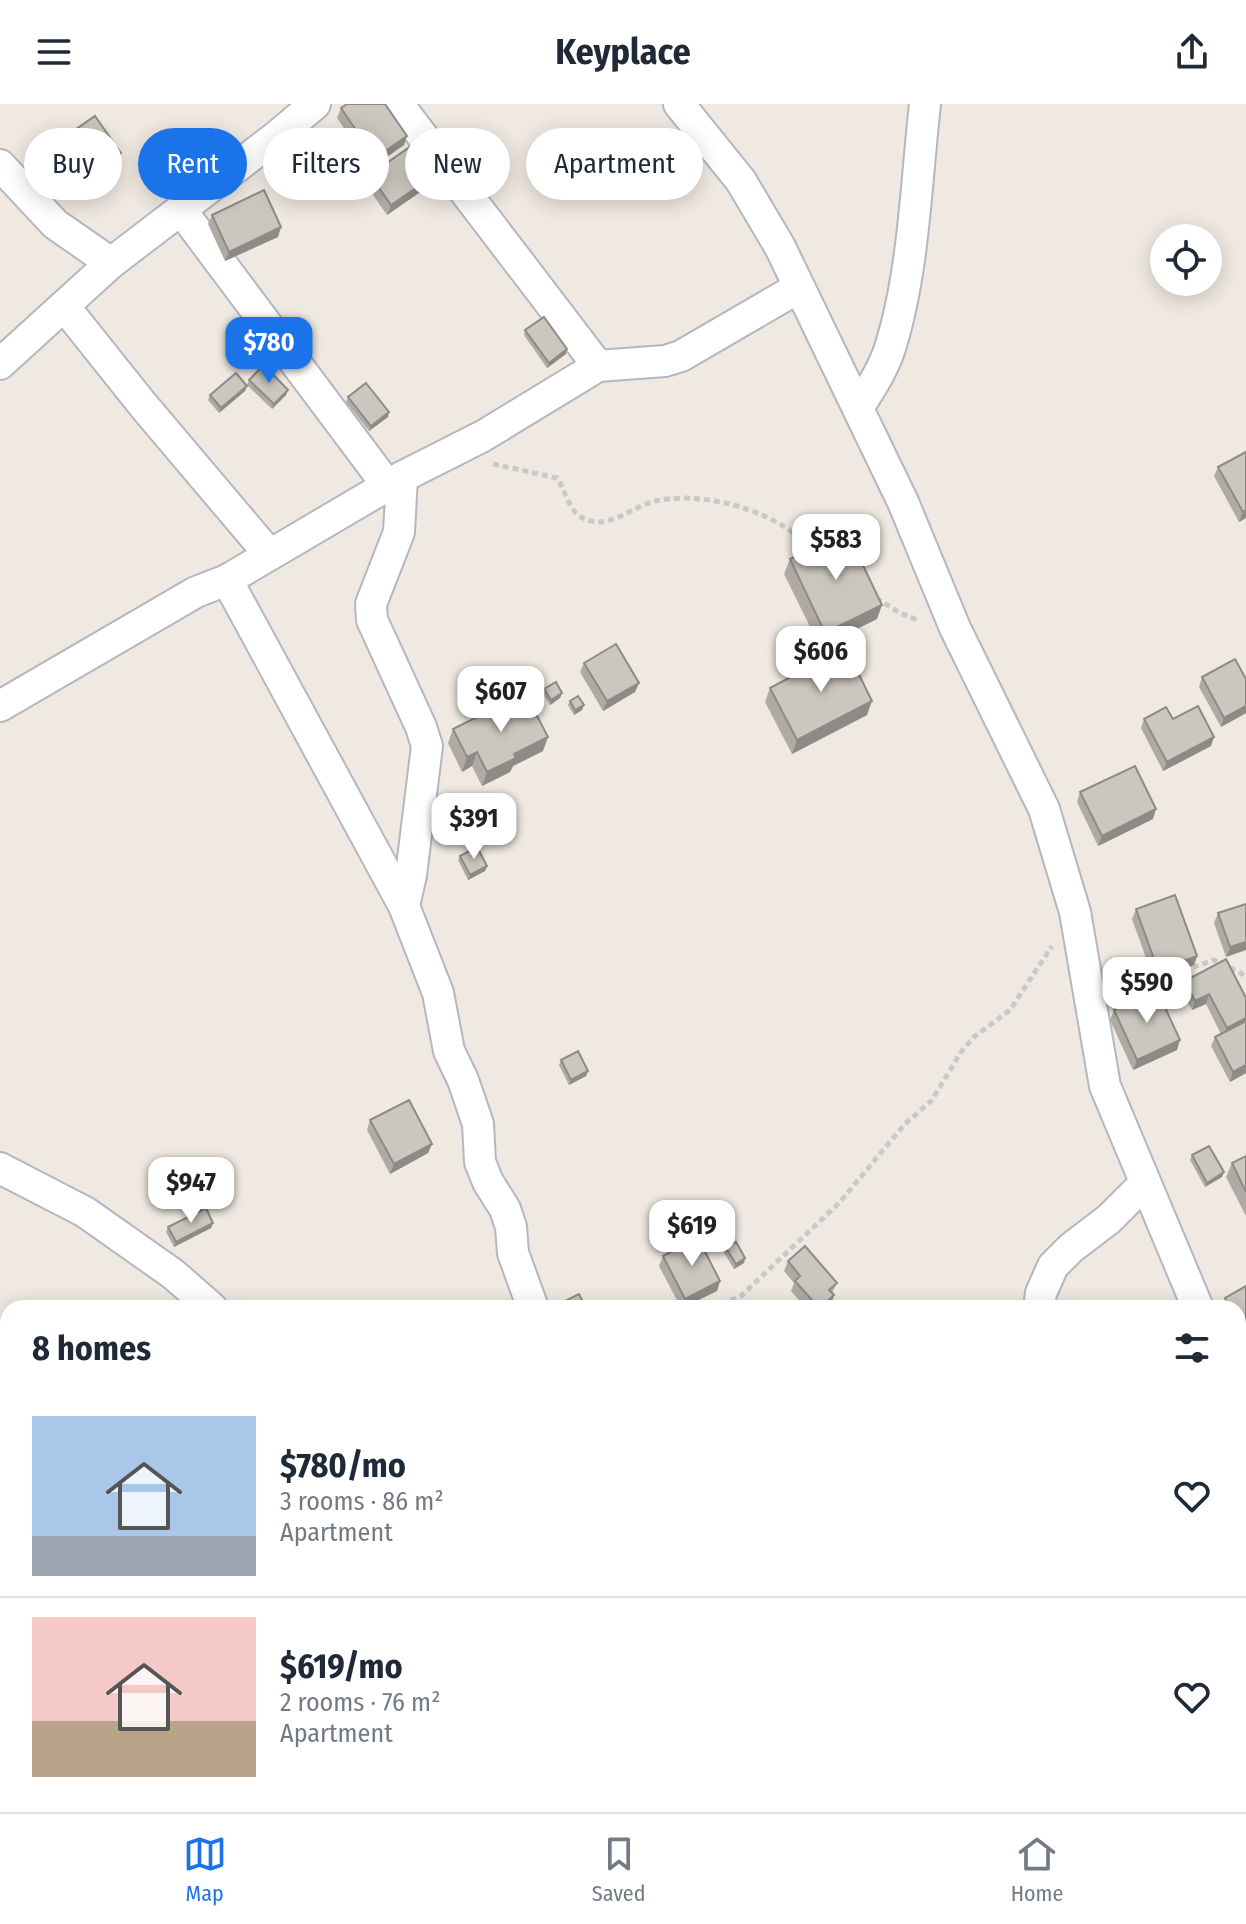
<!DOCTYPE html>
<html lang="en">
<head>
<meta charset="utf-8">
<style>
  body { margin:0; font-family:"Fira Sans Condensed",sans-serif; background:#f6f6f7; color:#1f2937; height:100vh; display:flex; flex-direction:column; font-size:30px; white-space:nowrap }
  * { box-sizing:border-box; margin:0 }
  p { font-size:26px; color:#747a83 }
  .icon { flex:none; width:44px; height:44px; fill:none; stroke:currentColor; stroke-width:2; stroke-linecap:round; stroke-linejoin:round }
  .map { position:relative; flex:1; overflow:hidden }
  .sheet { position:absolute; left:0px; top:1196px; width:1246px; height:512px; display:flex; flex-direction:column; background:#fff; border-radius:24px 24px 0 0; box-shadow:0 4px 20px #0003 }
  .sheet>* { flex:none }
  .hud { position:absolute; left:24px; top:24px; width:800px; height:72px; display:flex; gap:16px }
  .fabs { position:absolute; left:1150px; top:120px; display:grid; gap:16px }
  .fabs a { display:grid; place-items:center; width:72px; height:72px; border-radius:50%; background:#fff; box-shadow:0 4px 20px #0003; font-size:40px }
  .price { position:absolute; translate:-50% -68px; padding:0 18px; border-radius:16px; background:#fff; color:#222; font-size:26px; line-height:52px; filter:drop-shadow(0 2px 4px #0008) }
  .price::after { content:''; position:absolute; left:50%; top:48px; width:24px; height:18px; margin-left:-12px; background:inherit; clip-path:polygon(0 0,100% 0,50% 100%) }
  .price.active { background:#1a73e8; color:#fff }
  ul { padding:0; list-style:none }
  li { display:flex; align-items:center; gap:24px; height:200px; padding:0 32px }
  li+li { border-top:2px solid #e0e1e3 }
  li span { display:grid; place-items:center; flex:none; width:224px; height:160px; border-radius:0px; color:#555 }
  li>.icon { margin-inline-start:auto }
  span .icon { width:96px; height:96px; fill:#fffc; stroke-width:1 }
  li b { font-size:34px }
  h2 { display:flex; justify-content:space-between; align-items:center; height:96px; padding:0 32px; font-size:34px }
  .tag { padding:0 28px; border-radius:36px; background:#fff; box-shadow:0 4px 20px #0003; font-size:28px; line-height:72px }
  .tag.active { background:#1a73e8; color:#fff }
  header { display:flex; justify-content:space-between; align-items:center; height:104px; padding:0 32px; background:#fff; font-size:36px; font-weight:700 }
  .tabs { display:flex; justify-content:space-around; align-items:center; height:112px; border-top:2px solid #e0e1e3; background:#fff; font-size:22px; color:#747a83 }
  .tabs a { display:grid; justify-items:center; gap:4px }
  .tabs .active { color:#1a73e8 }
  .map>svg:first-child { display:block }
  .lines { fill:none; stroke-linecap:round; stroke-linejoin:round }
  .street-casing { stroke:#b4b7c1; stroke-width:34 }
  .secondary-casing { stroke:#b4b7c1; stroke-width:48 }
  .path { stroke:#c9c9c9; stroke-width:5; stroke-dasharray:6 4; stroke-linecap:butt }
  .street { stroke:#fff; stroke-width:30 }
  .secondary { stroke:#fff; stroke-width:44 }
  .wall { fill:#afaba4 }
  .shaded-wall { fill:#8e8b86 }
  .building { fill:#cbc7bf; stroke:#8e8b86; stroke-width:2 }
</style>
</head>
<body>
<header><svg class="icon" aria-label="menu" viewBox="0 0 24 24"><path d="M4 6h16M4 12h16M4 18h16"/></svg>Keyplace<svg class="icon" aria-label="share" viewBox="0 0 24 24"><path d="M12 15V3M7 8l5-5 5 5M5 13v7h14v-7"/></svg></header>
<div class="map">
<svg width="1246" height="1708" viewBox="0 0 1246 1708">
  <rect width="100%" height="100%" fill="#efe9e1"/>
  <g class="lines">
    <!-- street casing -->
    <g class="street-casing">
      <g id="street">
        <polyline points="398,0 598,262"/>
        <polyline points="679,0 741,77 780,143 903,398 955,524 1044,705 1075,808 1105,982 1198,1204"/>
        <polyline points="0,61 55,120 111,159"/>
        <polyline points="181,106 387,381"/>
        <polyline points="64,202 143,301 269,450"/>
        <polyline points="0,260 111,159 277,32 315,0"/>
        <path d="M 858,304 C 870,285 883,266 890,244 C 914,168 916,79 925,0"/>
        <polyline points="402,373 399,428 371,500 372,516 421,623 427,642 411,771 404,802"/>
        <polyline points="227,476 404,802 438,889 449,947 463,976 478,1020 480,1058 488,1078 505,1105 511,1123 513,1149 533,1204"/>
        <polyline points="0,602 196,488 227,476 402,373 483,332 598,262 665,257 681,252 798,184"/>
        <polyline points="0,1064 85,1108 173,1170 212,1204"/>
        <polyline points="1039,1204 1041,1189 1053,1162 1071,1144 1109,1115 1144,1080"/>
        <polyline points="1238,1274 1246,1287"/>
        <polyline points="0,1491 8,1492"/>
        <polyline points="905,1700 921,1708"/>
        <polyline points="328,1708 336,1700"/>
      </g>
    </g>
    <!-- secondary casing -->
    <g class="secondary-casing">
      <g id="secondary">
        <polyline points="1238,1539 1246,1534"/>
        <polyline points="1031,1708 1039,1700"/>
      </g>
    </g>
    <!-- path -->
    <g class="path">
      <path d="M 493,360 L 557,374 C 566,387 568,407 583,414 C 607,427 630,404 652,398 C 695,386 763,403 797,432 L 825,415 L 853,439 L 861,459"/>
      <polyline points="876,494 900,509 920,517"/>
      <polyline points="1123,902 1185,866 1214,856 1241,869 1246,874"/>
      <polyline points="712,1204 741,1192 840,1098 904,1021 932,996 961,948 974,933 1010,906 1052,842"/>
      <polyline points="1238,1480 1246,1485"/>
      <polyline points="1092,1700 1105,1708"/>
    </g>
    <!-- street -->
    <use href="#street" class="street"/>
    <!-- secondary -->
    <use href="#secondary" class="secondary"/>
  </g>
  <!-- wall -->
  <g class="wall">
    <polygon points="341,4 404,41 371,64 337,14"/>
    <polygon points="42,49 121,49 118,59 64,96 38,59"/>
    <polygon points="370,71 432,73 429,82 387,111 366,81"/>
    <polygon points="212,111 281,123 278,133 225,157 208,120"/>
    <polygon points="525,226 566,250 547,264 524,231"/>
    <polygon points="249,276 288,286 286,291 272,305 247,281"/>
    <polygon points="247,282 245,287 219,309 208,296 210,291"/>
    <polygon points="348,293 388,313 369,327 346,298"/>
    <polygon points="1246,348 1246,414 1239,418 1214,372 1218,363"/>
    <polygon points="790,455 877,515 820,543 784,470"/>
    <polygon points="584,559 639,579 635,588 603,607 580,568"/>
    <polygon points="1202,573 1246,575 1246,609 1221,623 1199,583"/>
    <polygon points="770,584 867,611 792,650 765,598"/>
    <polygon points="544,585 562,589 560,594 550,601 543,590"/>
    <polygon points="570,597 582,606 574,611 568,601"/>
    <polygon points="1144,615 1173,615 1211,642 1163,667 1141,624"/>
    <polygon points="453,625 543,647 513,662 510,668 482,682 472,662 462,668 448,639"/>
    <polygon points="1080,688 1153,715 1098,742 1077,698"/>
    <polygon points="460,752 487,762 485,767 468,776 458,756"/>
    <polygon points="1246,800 1226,853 1214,819 1218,809"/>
    <polygon points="1136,805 1197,852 1194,861 1154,876 1132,815"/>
    <polygon points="1185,877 1246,894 1246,969 1230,978 1211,942 1215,933 1221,930 1206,900 1192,906 1181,886"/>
    <polygon points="1114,906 1177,946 1133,966 1110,916"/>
    <polygon points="561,956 588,967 586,972 569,981 559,961"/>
    <polygon points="370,1016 432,1040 428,1049 390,1070 367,1026"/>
    <polygon points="1192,1051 1222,1073 1205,1083 1190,1056"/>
    <polygon points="1246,1052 1246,1112 1226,1073 1232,1059"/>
    <polygon points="213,1119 211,1124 174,1143 166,1128 168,1123"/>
    <polygon points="726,1144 745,1154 744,1159 734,1165 724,1149"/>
    <polygon points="663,1152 720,1177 717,1187 681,1204 659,1162"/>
    <polygon points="788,1157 837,1179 832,1189 834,1191 831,1201 827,1204 806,1204 791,1187 794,1179 784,1167"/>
    <polygon points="1246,1182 1246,1244 1238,1230 1238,1204 1222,1204 1225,1194"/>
    <polygon points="125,1700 155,1700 151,1708 135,1708 124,1702"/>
    <polygon points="758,1700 857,1700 851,1708 769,1708"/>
    <polygon points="1224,1700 1238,1700 1246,1708 1228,1708"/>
  </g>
  <!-- shaded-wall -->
  <g class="shaded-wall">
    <polygon points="407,32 404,41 371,64 375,54"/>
    <polygon points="121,49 118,59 64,96 67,87"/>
    <polygon points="432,73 429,82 387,111 391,101"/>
    <polygon points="281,123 278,133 225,157 229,148"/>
    <polygon points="567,245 566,250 547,264 549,259"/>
    <polygon points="247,282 245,287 219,309 221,304"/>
    <polygon points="288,286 286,291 272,305 274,300"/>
    <polygon points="389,308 388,313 369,327 371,322"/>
    <polygon points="1246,406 1246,414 1239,418 1243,408"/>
    <polygon points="882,501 877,515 820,543 825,529"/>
    <polygon points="639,579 635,588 603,607 607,597"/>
    <polygon points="562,589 560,594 550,601 551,596"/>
    <polygon points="872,597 867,611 792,650 797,636"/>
    <polygon points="584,601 582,606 574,611 575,606"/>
    <polygon points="1246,602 1246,609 1221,623 1224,614"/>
    <polygon points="548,633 543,647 513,662 510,668 482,682 487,668 514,650"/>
    <polygon points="1214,633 1211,642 1163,667 1167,658"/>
    <polygon points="477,648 472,662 462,668 467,653"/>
    <polygon points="1156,705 1153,715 1098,742 1102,732"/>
    <polygon points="487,762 485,767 468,776 470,771"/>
    <polygon points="1246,838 1246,846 1226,853 1230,843"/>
    <polygon points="1197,852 1194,861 1154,876 1158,866"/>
    <polygon points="1209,890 1206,900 1192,906 1195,897"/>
    <polygon points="1246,914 1246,922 1223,934 1227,924"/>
    <polygon points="1180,936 1177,946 1133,966 1137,956"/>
    <polygon points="1246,961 1246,969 1230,978 1233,968"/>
    <polygon points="588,967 586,972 569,981 571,976"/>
    <polygon points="432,1040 428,1049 390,1070 394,1060"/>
    <polygon points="1224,1068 1222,1073 1205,1083 1207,1079"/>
    <polygon points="213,1119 211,1124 174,1143 176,1138"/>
    <polygon points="745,1154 744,1159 734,1165 736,1160"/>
    <polygon points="720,1177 717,1187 682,1204 685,1195"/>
    <polygon points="834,1191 831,1201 827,1204 819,1204"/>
    <polygon points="1246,1337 1246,1343 1244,1349 1238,1353 1238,1342"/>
    <polygon points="1246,1668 1246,1676 1238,1680 1238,1672"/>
    <polygon points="852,1700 857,1700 851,1708 846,1708"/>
  </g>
  <!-- building -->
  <g class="building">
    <polygon points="347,0 385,0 407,32 375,54 341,4"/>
    <polygon points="95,12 121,49 67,87 42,49"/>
    <polygon points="411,42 432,73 391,101 370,71"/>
    <polygon points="264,86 281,123 229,148 212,111"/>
    <polygon points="544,213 567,245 549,259 525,226"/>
    <polygon points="264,261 288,286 274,300 249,276"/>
    <polygon points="236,269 247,282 221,304 210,291"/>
    <polygon points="366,279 389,308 371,322 348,293"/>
    <polygon points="1246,348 1246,406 1243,408 1218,363"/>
    <polygon points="847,428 882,501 825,529 790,455"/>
    <polygon points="616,540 639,579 607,597 584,559"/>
    <polygon points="846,544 872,597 797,636 770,584"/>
    <polygon points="1235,555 1246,575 1246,602 1224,614 1202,573"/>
    <polygon points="556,578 562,589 551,596 544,585"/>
    <polygon points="578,592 584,601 575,606 570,597"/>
    <polygon points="515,594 521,608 532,602 548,633 514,650 516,654 487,668 477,648 467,653 453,625"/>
    <polygon points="1198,602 1214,633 1167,658 1144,615 1166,603 1173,615"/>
    <polygon points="1135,662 1156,705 1102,732 1080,688"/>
    <polygon points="477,743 487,762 470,771 460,752"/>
    <polygon points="1175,791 1197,852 1158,866 1136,805"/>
    <polygon points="1246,800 1246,838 1230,843 1218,809"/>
    <polygon points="1226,855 1246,894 1246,914 1227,924 1209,890 1195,897 1185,877"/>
    <polygon points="1157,886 1180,936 1137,956 1114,906"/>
    <polygon points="1246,917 1246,961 1233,968 1215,933"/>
    <polygon points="578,947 588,967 571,976 561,956"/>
    <polygon points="409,996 432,1040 394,1060 370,1016"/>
    <polygon points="1209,1042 1224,1068 1207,1079 1192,1051"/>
    <polygon points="1246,1052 1246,1088 1232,1059"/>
    <polygon points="206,1104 213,1119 176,1138 168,1123"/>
    <polygon points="698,1134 720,1177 685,1195 663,1152"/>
    <polygon points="736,1138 745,1154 736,1160 726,1144"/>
    <polygon points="805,1142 837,1179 829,1186 834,1191 819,1204 795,1177 800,1172 788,1157"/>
    <polygon points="1246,1182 1246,1228 1238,1215 1238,1204 1231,1204 1225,1194"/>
    <polygon points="579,1190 586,1204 554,1204 553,1203"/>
    <polygon points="1238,1317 1246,1331 1246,1337 1238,1342"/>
    <polygon points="1246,1619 1246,1668 1238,1672 1238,1622"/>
    <polygon points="1246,1681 1246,1708 1236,1708 1232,1700 1238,1700 1238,1685"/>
    <polygon points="131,1700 154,1700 150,1708 146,1708"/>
    <polygon points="186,1700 206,1700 203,1708 182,1708"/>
    <polygon points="783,1700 852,1700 846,1708 794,1708"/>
  </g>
</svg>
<div class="fabs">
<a><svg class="icon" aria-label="locate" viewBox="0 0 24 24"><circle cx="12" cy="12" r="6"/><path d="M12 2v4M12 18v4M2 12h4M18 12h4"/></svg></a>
</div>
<b class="price active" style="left:269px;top:281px">$780</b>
<b class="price" style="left:836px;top:478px">$583</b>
<b class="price" style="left:821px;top:590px">$606</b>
<b class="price" style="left:501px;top:630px">$607</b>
<b class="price" style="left:474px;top:757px">$391</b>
<b class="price" style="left:1147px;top:921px">$590</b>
<b class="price" style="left:191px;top:1121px">$947</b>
<b class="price" style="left:692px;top:1164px">$619</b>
<div class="hud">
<a class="tag">Buy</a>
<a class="tag active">Rent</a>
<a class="tag">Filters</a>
<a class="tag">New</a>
<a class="tag">Apartment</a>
</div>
<section class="sheet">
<h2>8 homes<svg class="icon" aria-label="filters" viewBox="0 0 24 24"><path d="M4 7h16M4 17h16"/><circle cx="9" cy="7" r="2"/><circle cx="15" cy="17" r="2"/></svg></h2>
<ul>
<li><span style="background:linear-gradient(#a9c7e8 75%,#9aa5b1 0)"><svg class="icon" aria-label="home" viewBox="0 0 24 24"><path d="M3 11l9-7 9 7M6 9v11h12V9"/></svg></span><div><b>$780/mo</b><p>3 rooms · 86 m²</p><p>Apartment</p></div><svg class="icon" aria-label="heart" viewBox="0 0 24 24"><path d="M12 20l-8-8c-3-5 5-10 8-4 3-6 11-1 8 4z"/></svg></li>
<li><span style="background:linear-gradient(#f6c9c9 65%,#b9a48a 0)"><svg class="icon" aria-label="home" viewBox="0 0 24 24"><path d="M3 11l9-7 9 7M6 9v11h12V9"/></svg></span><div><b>$619/mo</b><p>2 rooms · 76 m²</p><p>Apartment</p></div><svg class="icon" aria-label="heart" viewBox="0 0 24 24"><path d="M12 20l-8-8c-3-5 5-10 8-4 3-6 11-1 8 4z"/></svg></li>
</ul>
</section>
</div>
<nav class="tabs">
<a class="active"><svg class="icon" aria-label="map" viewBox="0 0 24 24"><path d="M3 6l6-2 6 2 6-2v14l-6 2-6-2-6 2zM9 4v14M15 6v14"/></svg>Map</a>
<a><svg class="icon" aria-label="saved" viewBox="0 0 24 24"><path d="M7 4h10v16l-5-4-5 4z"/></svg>Saved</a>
<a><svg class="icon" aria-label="home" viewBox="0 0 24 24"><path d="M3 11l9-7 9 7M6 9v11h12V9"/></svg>Home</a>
</nav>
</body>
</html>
